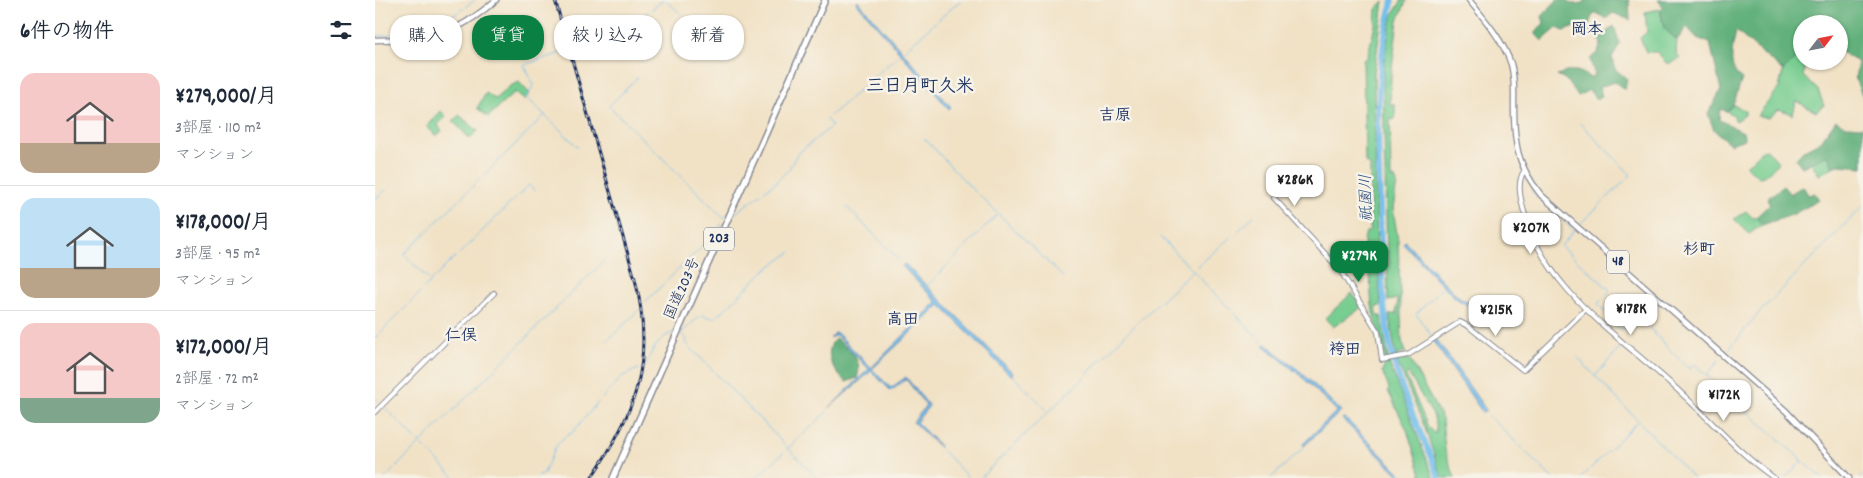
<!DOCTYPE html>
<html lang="ja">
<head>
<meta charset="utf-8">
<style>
  body { margin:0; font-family:Dekko,"Klee One",sans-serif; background:#f6f6f7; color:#1f2937; height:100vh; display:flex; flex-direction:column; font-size:19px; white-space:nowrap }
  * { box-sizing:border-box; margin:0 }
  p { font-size:16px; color:#747a83 }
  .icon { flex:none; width:28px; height:28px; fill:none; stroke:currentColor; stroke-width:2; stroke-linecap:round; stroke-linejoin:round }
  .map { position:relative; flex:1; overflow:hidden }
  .drawer { display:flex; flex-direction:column; background:#fff; width:375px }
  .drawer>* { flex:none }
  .guide { position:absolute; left:15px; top:15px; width:475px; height:45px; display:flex; gap:10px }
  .needle { width:32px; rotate:58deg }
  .fabs { position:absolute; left:1418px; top:15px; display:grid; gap:10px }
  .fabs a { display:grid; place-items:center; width:55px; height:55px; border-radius:50%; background:#fff; box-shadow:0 1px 4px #0004; font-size:25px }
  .price { position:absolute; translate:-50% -42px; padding:0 11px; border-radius:10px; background:#fff; color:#222; font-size:16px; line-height:32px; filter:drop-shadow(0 1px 2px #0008) }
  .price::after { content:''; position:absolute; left:50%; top:30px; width:15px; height:11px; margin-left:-8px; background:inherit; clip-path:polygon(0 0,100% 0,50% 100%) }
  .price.current { background:#0b8043; color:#fff }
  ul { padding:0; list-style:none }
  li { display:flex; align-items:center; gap:15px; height:125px; padding:0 20px }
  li+li { border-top:1px solid #e0e1e3 }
  li span { display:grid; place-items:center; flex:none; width:140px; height:100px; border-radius:15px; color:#555 }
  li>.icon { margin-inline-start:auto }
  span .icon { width:60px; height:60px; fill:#fffc; stroke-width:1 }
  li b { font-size:21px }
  h2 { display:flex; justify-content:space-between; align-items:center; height:60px; padding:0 20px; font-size:21px }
  .tag { padding:0 18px; border-radius:20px; background:#fff; box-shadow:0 1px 4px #0004; font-size:18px; line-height:45px }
  .tag.current { background:#0b8043; color:#fff }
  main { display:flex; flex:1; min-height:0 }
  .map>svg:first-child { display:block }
  .green { fill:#78cd91; stroke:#4a7e78; fill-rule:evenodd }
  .forest { fill:#62b07b; stroke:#3e706c }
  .water { fill:#74c0ed; stroke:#4878a6 }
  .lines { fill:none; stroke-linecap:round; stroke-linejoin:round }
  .stream { stroke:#74c0ed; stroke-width:1 }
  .river { stroke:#74c0ed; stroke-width:5.5 }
  .tertiary-casing { stroke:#868892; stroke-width:6 }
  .primary-casing { stroke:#868892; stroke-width:7 }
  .trunk-casing { stroke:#868892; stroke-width:8 }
  .tertiary { stroke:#fff; stroke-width:4 }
  .primary { stroke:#fff; stroke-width:4.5 }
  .trunk { stroke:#fff; stroke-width:5 }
  .rail-casing { stroke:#1b2f5e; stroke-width:3 }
  .rail { stroke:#f7f3e8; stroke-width:1; stroke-dasharray:4; stroke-linecap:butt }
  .labels { text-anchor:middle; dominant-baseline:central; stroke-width:5; stroke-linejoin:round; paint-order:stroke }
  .shield { fill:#f7f3e8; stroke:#5d6a87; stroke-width:1 }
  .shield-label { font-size:14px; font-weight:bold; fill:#1b2f5e }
  .street-label { font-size:15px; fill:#1b2f5e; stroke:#f7f3e8 }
  .neighbourhood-label { font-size:16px; font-weight:bold; fill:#1b2f5e; stroke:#f7f3e8 }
  .water-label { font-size:16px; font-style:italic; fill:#315382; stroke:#f7f3e8 }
  .quarter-label { font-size:18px; font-weight:bold; fill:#1b2f5e; stroke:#f7f3e8 }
</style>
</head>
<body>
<main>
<section class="drawer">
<h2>6件の物件<svg class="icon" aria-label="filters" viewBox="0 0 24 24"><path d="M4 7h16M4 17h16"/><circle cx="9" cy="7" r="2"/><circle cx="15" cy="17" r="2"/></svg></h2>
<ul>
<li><span style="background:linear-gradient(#f6c9c9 70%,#b9a48a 0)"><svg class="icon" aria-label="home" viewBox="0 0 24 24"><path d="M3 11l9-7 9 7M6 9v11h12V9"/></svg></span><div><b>¥279,000/月</b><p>3部屋 · 110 m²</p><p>マンション</p></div></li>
<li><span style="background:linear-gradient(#bfe0f5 70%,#b9a48a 0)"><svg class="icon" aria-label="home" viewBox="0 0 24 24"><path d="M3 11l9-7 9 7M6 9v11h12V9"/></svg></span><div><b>¥178,000/月</b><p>3部屋 · 95 m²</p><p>マンション</p></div></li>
<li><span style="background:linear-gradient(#f6c9c9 75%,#7fa58c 0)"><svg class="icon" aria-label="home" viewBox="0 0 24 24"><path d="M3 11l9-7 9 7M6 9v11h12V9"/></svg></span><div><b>¥172,000/月</b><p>2部屋 · 72 m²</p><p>マンション</p></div></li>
</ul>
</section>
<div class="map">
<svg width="1488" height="478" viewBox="0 0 1488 478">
  <rect width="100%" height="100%" fill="#f7f3e8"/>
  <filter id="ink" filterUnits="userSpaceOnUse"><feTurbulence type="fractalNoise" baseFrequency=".02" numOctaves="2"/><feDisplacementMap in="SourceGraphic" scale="10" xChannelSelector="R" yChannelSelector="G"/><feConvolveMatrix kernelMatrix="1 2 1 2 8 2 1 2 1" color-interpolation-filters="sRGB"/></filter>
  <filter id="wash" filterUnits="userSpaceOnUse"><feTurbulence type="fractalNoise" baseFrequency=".0096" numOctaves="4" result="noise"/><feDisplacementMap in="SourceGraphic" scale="20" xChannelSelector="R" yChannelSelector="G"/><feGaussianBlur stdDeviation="1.12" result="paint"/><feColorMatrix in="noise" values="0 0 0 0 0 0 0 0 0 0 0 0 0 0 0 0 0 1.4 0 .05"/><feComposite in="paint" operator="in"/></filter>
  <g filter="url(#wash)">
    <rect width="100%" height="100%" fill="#f1e2c6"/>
    <!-- green -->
    <g class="green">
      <path d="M 1027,0 L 1032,0 L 1023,20 L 1016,76 L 1015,104 L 1020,104 L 1020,119 L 1015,120 L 1016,178 L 1020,178 L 1022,183 L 1018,209 L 1023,240 L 1027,341 L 1031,352 L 1023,354 L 1026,361 L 1034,358 L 1067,419 L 1070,450 L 1080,478 L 1067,478 L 1049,425 L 1022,362 L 1014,315 L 1021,314 L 1023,299 L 1013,301 L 1012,265 L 1014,264 L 1014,259 L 1012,258 L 1008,83 L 1010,53 L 1017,16 ZM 1033,373 L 1059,417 L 1061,432 L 1059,433 L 1053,427 L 1031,376 Z"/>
      <path d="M 1009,1 L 999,73 L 1002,259 L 1000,260 L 1000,265 L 1003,265 L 1006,306 L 1001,307 L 1002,316 L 1006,316 L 1014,363 L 1059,478 L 1047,478 L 1032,430 L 1013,391 L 1014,388 L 1007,372 C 1016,356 1001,330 998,312 C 995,297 996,281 994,266 C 992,254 986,244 991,232 L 995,231 L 995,165 L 990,162 L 988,60 L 992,58 L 1000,25 L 1001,9 Z"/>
      <polygon points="1285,9 1289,28 1302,40 1301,52 1305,59 1292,64 1282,52 1271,52 1265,38 1272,32 1270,12"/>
      <polygon points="1422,57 1431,63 1428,76 1443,90 1449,106 1441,112 1421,101 1418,115 1404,109 1394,118 1382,116 1404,88 1408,71"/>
      <polygon points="144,82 155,94 149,100 140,92 113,117 102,108 111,93 120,99 135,86"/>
      <polygon points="1358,105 1370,110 1370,115 1361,121 1359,118 1360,116 1351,111"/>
      <polygon points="66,111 71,116 63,125 67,131 61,136 52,127"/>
      <polygon points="84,115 103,131 95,139 78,121"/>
      <polygon points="1392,149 1404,163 1389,176 1384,177 1371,166 1387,150"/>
      <polygon points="1453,155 1458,167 1444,175 1436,162"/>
      <polygon points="1371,211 1378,218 1381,217 1387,225 1374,234 1359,219"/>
      <polygon points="977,293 986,308 958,327 950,318"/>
    </g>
    <!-- forest -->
    <g class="forest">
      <polygon points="1182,0 1191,0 1197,4 1209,3 1210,0 1254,0 1255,20 1238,13 1231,19 1222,13 1217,16 1214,24 1220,34 1211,36 1202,26 1189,31 1182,28 1167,41 1160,33 1169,23 1167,16"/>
      <path d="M 1283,0 L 1488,0 L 1488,97 L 1480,79 L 1483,62 L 1464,51 L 1464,24 L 1426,24 L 1426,53 L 1408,71 L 1361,31 C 1358,47 1351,69 1367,79 L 1358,105 L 1351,111 L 1345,109 L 1344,120 L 1368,132 L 1370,139 L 1355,144 L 1339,130 L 1333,114 L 1346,90 L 1335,43 L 1322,38 L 1312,27 L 1302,40 L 1289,28 L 1285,9 L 1288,7 Z"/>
      <path d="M 1239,26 L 1245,44 L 1237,57 L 1240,69 L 1252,79 L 1250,90 L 1240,82 L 1224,87 L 1227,96 L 1222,100 L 1214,90 L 1203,96 L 1190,79 L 1182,75 C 1196,70 1203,68 1215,78 L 1220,75 L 1215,59 L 1223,52 L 1226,44 L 1224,38 Z"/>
      <polygon points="1461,120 1471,126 1488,127 1488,167 1464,165 1458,167 1453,155 1427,167 1421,159 1429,150 1446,141"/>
      <polygon points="1408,186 1415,194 1428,186 1433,195 1440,193 1444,200 1417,215 1387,225 1381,217 1395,204 1393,198"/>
      <path d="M 461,338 C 474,351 489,358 482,378 L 471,382 C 458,371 447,352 461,338 Z"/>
    </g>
    <!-- water -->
    <g class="water">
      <polygon points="483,1 576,107 574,109 482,3"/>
      <polygon points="1030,241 1081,295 1111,313 1109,315 1079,297 1028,243"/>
      <polygon points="530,264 638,373 636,376 565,305 497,369 516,388 531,377 554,406 541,422 565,446 564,447 538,422 551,406 531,379 516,391 496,371 454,408 494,369 461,335 455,338 461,332 496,368 562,302 527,266"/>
      <polygon points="1061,339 1111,410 1108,413 1058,341"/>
      <polygon points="891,344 927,373 966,411 929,446 928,444 962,411 925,375 889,346"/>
      <polygon points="969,417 1030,478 1027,478 967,419"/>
    </g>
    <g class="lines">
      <!-- stream -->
      <g class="stream">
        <polyline points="291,0 311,19"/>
        <polyline points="276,10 288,0"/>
        <polyline points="563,20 586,0"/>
        <polyline points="0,36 53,34 66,31 79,15 100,0"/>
        <polyline points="202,45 247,14 263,18 273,12"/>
        <polyline points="189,52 149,65 159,85 151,97 203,147"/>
        <polyline points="262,78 234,106 349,218 352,215"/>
        <polyline points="455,116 561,22"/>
        <polyline points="1205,123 1256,175 1231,199"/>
        <polyline points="550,139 600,192"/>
        <path d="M 1156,191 L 1199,230 L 1186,246 L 1235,290 L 1223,304 L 1246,330 L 1264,317 C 1281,334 1296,353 1315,369 L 1319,364 L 1447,478"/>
        <polyline points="603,194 688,277"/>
        <polyline points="0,199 11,190"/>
        <polyline points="472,207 526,262"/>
        <polyline points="358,215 400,183 414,169 422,154 457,126 451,119"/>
        <polyline points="1206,223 1229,201"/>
        <polyline points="862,232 879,216"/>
        <polyline points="785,237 890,345"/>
        <polyline points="84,254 154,185 160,191"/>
        <polyline points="822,267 858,235"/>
        <polyline points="56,281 80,257"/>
        <polyline points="551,287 622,215"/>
        <polyline points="270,302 343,231 346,224"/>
        <polyline points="785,302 818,271"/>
        <polyline points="1057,337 1041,314 1069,286"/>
        <polyline points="0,338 56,282 29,254 170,115"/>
        <polyline points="232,341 264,310"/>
        <polyline points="1487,342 1488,341"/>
        <polyline points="1351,353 1382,315 1487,207"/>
        <polyline points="1203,358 1318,478"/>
        <path d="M 270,366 C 276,352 284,336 300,332"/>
        <polyline points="636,374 674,412"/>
        <polyline points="712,374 748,337 782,304"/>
        <polyline points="1221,375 1247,346"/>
        <polyline points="1332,375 1345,359"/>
        <polyline points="0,398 5,403"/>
        <polyline points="227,398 248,376 263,369"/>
        <polyline points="9,407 80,478"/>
        <polyline points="1110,412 1177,478"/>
        <polyline points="379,413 311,343 312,340 306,333 326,315 338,318 347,312 389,271 416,252"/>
        <polyline points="381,415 442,478"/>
        <polyline points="639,445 710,377"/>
        <polyline points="563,446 594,478"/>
        <polyline points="0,475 2,478"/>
        <polyline points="10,478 229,261"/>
        <polyline points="162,478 169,473 180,448 188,438 198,432 223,402"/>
        <polyline points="381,478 452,412"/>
        <polyline points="605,478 636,448"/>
        <polyline points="896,478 929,447"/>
        <polyline points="1206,478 1262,422"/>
        <polyline points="1410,478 1427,461"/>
        <polyline points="1485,478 1488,475"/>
      </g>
      <!-- river -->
      <path class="river" d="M 1018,0 C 999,66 1003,135 1005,203 C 1006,255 1006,323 1022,372 C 1033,408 1051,442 1064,478"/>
    </g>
  </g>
  <g filter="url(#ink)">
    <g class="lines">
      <!-- tertiary casing -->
      <g class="tertiary-casing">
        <g id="tertiary">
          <path d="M 1149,171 C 1142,182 1145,196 1148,208 C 1169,292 1247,337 1306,393 C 1337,421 1364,454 1399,478"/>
          <polyline points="899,198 965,270 1003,332 1007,360 1033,355 1085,322 1093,326 1148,370 1211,309"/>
          <polyline points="0,412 119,293"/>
        </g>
      </g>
      <!-- primary casing -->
      <g class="primary-casing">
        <g id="primary">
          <path d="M 1094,0 C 1110,20 1128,40 1136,64 C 1140,78 1139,92 1139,106 C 1139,144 1142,165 1166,195 L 1411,411 L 1474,478"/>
          <path d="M 0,40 C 57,39 77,38 121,0"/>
        </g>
      </g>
      <!-- trunk casing -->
      <g class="trunk-casing">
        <polyline id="trunk" points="238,478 450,0"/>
      </g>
      <!-- tertiary -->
      <use href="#tertiary" class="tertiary"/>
      <!-- primary -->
      <use href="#primary" class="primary"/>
      <!-- trunk -->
      <use href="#trunk" class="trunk"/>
      <!-- rail casing -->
      <g class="rail-casing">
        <path id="rail" d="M 180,0 L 260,279 C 280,359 262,412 216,478"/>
      </g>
      <!-- rail -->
      <use href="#rail" class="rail"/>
    </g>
  </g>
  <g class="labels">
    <!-- shield labels -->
    <g class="shield">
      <rect x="329" y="227.5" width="30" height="23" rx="4"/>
      <rect x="1232" y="250.5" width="22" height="23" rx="4"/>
    </g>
    <g class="shield-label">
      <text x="344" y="239">203</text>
      <text x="1243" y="262">48</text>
    </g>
    <!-- street labels -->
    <g class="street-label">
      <text transform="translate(308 289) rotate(-66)">国道203号</text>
    </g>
    <!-- neighbourhood labels -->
    <g class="neighbourhood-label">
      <text x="1212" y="30">岡本</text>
      <text x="740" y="116">吉原</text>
      <text x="1324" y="250">杉町</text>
      <text x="528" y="320">高田</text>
      <text x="86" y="336">仁俣</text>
      <text x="970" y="350">袴田</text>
    </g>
    <!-- water labels -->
    <g class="water-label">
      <text transform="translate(992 198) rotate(-91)">祇園川</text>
    </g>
    <!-- quarter labels -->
    <g class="quarter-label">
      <text x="545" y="87">三日月町久米</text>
    </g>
  </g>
</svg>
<div class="fabs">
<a><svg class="needle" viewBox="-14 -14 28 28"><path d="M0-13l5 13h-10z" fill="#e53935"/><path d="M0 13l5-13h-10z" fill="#747a83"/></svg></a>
</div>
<b class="price" style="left:920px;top:207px">¥286K</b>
<b class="price" style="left:1156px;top:255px">¥207K</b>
<b class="price current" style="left:984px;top:283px">¥279K</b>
<b class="price" style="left:1256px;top:336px">¥178K</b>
<b class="price" style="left:1121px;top:337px">¥215K</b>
<b class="price" style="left:1349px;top:422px">¥172K</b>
<div class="guide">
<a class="tag">購入</a>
<a class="tag current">賃貸</a>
<a class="tag">絞り込み</a>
<a class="tag">新着</a>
</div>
</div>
</main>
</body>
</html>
